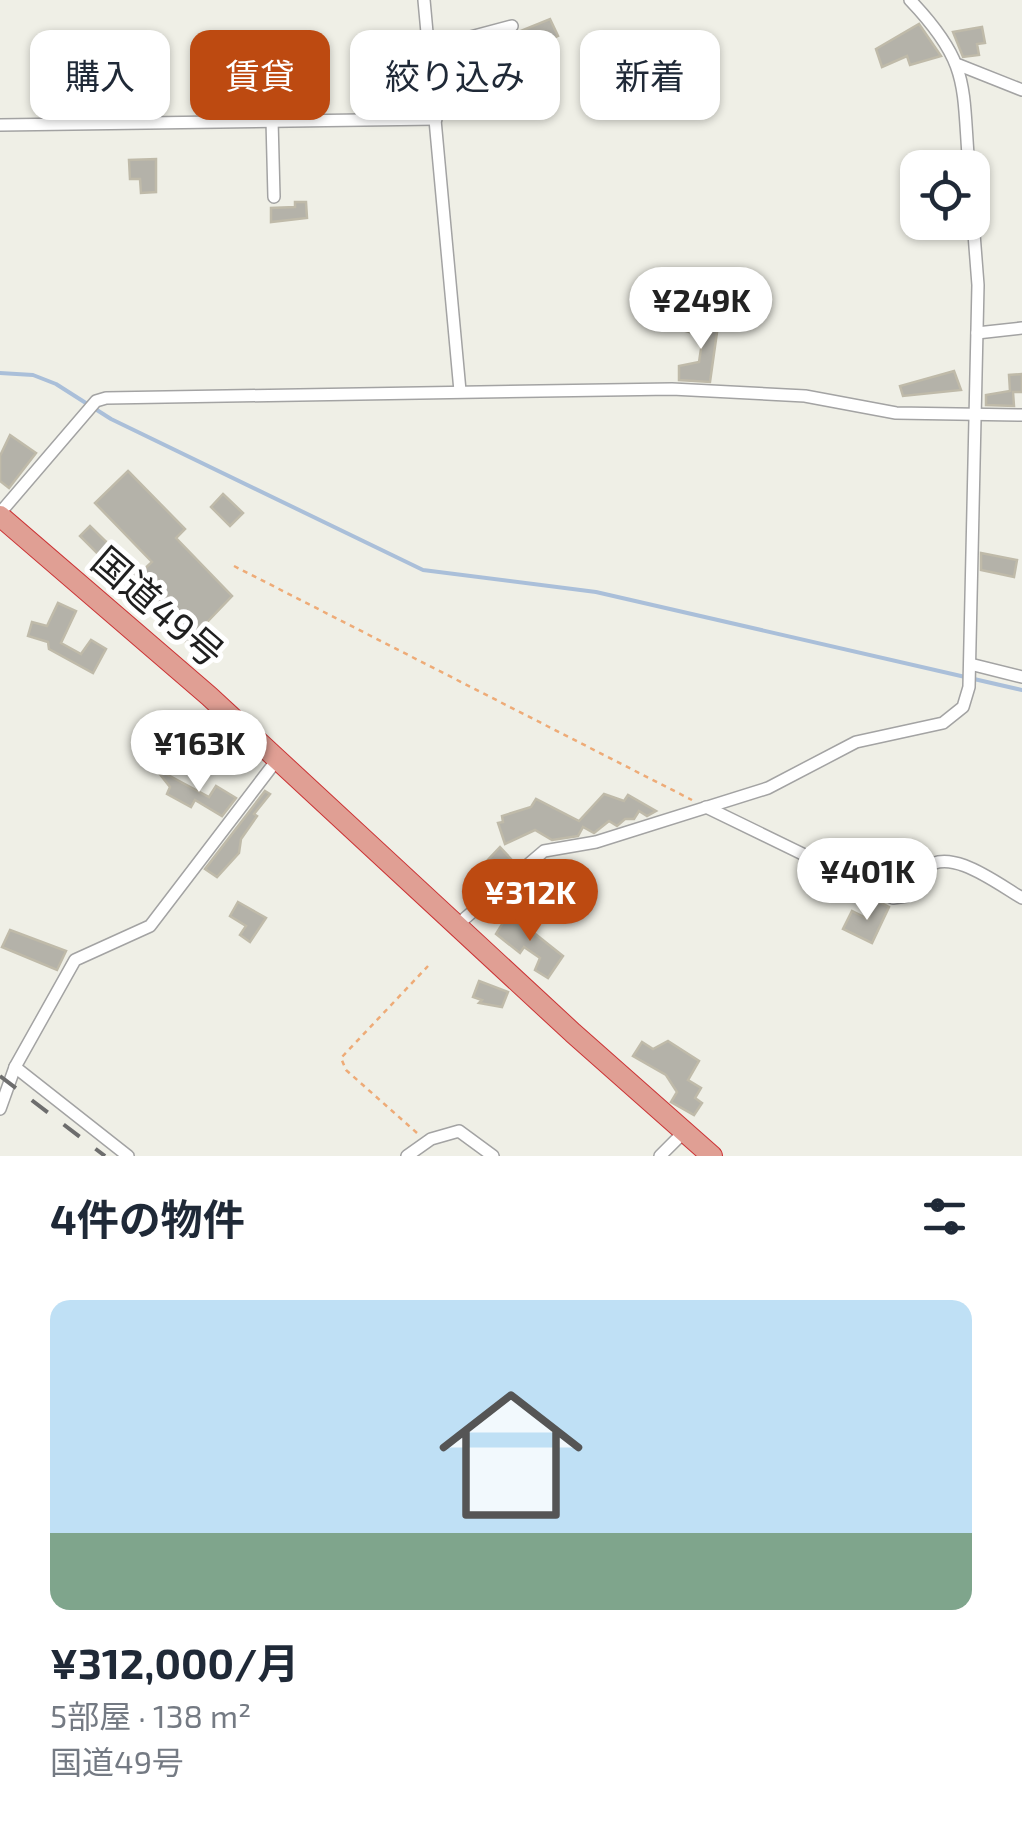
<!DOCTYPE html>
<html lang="ja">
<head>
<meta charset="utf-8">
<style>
  body { margin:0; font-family:"Exo 2","Noto Sans JP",sans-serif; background:#f2f2f3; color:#1f2937; height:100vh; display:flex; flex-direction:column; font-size:38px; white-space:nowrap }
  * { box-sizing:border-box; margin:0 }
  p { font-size:32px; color:#747a83 }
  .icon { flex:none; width:55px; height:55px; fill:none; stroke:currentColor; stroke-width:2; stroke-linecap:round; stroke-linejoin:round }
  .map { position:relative; height:1156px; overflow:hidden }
  .sheet { display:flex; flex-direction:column; background:#fff; flex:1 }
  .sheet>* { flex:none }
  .top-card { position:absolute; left:30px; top:30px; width:962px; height:90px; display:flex; gap:20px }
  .buttons { position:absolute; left:900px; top:150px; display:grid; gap:20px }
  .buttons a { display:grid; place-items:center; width:90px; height:90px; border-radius:20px; background:#fff; box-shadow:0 2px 8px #0004; font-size:50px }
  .price { position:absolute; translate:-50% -85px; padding:0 22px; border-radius:35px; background:#fff; color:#222; font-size:32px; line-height:65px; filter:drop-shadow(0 2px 5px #0008) }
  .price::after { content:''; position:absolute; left:50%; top:60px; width:30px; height:22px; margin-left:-15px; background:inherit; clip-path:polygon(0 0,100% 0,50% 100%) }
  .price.selected { background:#bd4a11; color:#fff }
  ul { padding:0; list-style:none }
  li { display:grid; align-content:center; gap:20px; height:530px; padding:0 50px }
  li span { display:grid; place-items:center; height:310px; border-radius:20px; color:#555 }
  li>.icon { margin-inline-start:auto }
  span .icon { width:180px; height:180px; fill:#fffc; stroke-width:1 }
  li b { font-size:42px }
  h2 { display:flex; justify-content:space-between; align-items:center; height:120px; padding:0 50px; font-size:42px }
  .tag { padding:0 35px; border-radius:20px; background:#fff; box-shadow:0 2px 8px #0004; font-size:35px; line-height:90px }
  .tag.selected { background:#bd4a11; color:#fff }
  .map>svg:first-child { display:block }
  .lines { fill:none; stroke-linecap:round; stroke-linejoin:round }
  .stream { stroke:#aabfd9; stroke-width:4 }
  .building { fill:#b4b2a9; stroke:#bfbaa9; stroke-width:2.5 }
  .street-casing { stroke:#a3a3a3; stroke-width:14 }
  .highway-casing { stroke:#cc3335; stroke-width:22 }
  .path { stroke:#eeab77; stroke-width:2.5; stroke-dasharray:5 5; stroke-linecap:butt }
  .street { stroke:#fff; stroke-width:11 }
  .highway { stroke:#e09f94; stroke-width:20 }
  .rail { stroke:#6d6d6d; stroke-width:4; stroke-dasharray:20 20; stroke-linecap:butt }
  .labels { text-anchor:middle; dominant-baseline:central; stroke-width:10; stroke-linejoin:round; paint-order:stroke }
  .street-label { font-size:38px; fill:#1f1f1f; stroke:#fff }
</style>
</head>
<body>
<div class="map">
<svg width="1022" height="1156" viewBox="0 0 1022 1156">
  <rect width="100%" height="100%" fill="#efefe6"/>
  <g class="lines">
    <!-- stream -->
    <polyline class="stream" points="0,373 33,375 56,384 111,419 423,570 596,592 1022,690"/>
  </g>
  <!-- building -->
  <g class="building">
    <polygon points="550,19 558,36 509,59 501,39"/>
    <polygon points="919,24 941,56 910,65 907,56 882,67 876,49"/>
    <polygon points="982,27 985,43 977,44 979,55 963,57 953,32"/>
    <polygon points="156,159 156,192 141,193 140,179 130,179 129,160"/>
    <polygon points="295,202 306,202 307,218 271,222 271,208 295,207"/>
    <polygon points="709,317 719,318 710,382 679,380 679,366 699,362 703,336 682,330 686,320 705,326"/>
    <polygon points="954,371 961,390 903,396 900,386"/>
    <polygon points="1022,374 1022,392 1013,392 1014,406 986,405 986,395 1010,391 1009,375"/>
    <polygon points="10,435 36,453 9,488 0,481 0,456"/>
    <polygon points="128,471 185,529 176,538 232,596 187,643 80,536 90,526 139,574 152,562 95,503"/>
    <polygon points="223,494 243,513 230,526 211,507"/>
    <polygon points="981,553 1017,560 1014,577 981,570"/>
    <polygon points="58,603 76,611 61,643 81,654 91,640 106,649 93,673 49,649 48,642 28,636 32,622 47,626"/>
    <polygon points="155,768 209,797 216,786 236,798 222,816 195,800 191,807 167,794 170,787"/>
    <polygon points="265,791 270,794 254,814 257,816 241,839 239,853 217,877 205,869"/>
    <polygon points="604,794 624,801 628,795 656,811 647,816 639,811 634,819 625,819 617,826 609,821 594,833 583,827 578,836 552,840 535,830 505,844 498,823 503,822 502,816 531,807 536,799 579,821"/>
    <polygon points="500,847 511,859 496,880 483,865"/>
    <polygon points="876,900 889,907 872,943 843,929 852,911 868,919"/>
    <polygon points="238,902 266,918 250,942 240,935 246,926 230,916"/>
    <polygon points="509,913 563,956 548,978 535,970 540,958 524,947 520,953 496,934"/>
    <polygon points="10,930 66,951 57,970 2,947"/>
    <polygon points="479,981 508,992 502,1007 479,1003 482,1000 473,997"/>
    <polygon points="668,1041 699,1061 688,1080 701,1088 695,1098 702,1103 694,1115 671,1102 677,1092 666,1075 633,1056 642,1042 653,1049"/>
  </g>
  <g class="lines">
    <!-- street casing -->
    <g class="street-casing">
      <g id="street">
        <polyline points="424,0 460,391"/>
        <path d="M 910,0 C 971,64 962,85 969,168"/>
        <polyline points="429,48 512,26"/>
        <polyline points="959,65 1022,90"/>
        <polyline points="272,120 274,197"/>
        <polyline points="0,125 436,119"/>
        <polyline points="977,333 1022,328"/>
        <polyline points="0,513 96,401 106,398 672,389 805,396 896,413 1022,415"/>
        <polyline points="970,664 1022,677"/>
        <path d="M 706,807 L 893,898 L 907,896 C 914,888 918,876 925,869 C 949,845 999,885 1022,898"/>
        <polyline points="457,925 544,851 596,842 768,788 856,742 943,723 963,707 969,687 978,285 972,208"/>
        <polyline points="15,1067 128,1156"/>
        <polyline points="0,1109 15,1067 75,960 150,926 276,761"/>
        <polyline points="407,1156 431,1139 459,1131 493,1156"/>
        <polyline points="660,1156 684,1132"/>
      </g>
    </g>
    <!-- highway casing -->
    <g class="highway-casing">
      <polyline id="highway" points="0,516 209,696 573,1033 712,1156"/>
    </g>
    <!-- path -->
    <g class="path">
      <polyline points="234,566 692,800"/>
      <polyline points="417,1133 346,1070 341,1058 428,966"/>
    </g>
    <!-- street -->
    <use href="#street" class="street"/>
    <!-- highway -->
    <use href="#highway" class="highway"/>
    <!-- rail -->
    <polyline class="rail" points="0,1076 105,1156"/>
  </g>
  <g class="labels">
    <!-- street labels -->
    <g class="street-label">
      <text transform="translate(159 606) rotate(41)">国道49号</text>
    </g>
  </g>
</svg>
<div class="buttons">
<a><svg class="icon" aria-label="locate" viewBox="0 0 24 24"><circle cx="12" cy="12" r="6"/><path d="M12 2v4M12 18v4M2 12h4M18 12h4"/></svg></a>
</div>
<b class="price" style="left:701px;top:352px">¥249K</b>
<b class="price" style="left:199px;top:795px">¥163K</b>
<b class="price" style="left:867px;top:923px">¥401K</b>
<b class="price selected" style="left:530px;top:944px">¥312K</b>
<div class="top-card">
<a class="tag">購入</a>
<a class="tag selected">賃貸</a>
<a class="tag">絞り込み</a>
<a class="tag">新着</a>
</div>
</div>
<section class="sheet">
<h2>4件の物件<svg class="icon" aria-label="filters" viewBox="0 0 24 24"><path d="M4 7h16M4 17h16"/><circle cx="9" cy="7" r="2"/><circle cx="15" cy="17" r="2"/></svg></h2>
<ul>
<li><span style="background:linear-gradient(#bfe0f5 75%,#7fa58c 0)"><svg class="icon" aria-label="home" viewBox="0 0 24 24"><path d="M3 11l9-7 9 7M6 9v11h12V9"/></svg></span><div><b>¥312,000/月</b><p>5部屋 · 138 m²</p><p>国道49号</p></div></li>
</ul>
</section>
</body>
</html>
